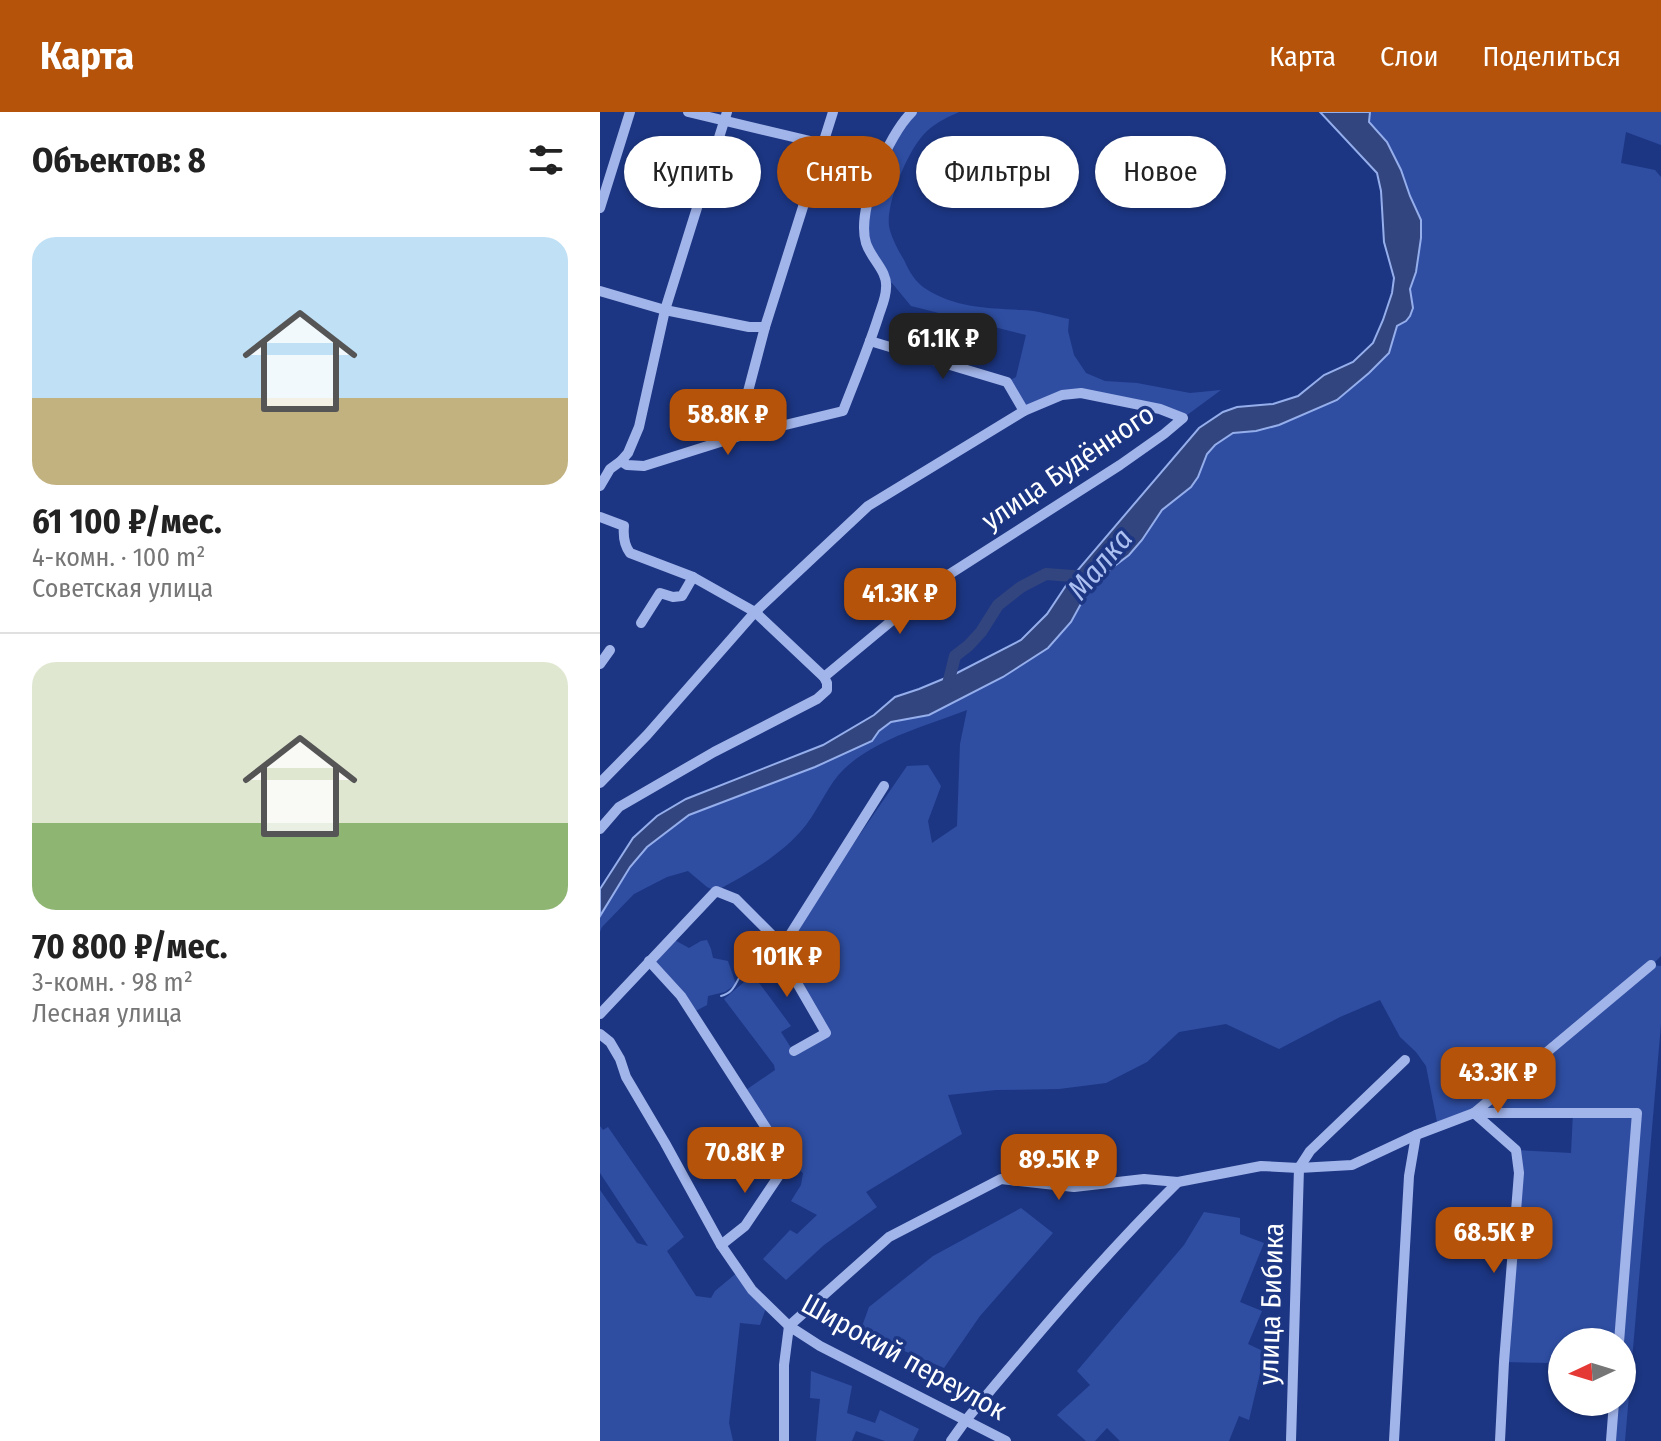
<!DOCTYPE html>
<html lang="ru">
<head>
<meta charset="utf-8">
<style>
  body { margin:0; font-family:"Fira Sans Condensed",sans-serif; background:#f6f6f6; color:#222; height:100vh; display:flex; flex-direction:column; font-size:30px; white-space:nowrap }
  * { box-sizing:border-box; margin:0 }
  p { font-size:26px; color:#767676 }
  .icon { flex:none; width:44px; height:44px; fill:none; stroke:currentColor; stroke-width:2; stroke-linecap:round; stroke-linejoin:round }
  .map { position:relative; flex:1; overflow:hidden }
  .panel { display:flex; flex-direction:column; background:#fff; width:600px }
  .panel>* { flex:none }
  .banner { position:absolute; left:24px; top:24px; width:760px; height:72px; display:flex; gap:16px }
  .needle { width:52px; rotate:266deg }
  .fabs { position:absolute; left:948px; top:1216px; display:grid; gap:16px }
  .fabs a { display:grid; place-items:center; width:88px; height:88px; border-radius:50%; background:#fff; box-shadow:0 2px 6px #0004; font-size:40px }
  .price { position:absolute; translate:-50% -68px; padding:0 18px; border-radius:16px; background:#b45309; color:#fff; font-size:26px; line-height:52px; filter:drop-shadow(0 2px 4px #0008) }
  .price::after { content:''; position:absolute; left:50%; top:48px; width:24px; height:18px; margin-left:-12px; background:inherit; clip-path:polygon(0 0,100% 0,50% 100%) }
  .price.on { background:#222; color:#fff }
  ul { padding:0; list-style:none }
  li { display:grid; align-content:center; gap:16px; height:424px; padding:0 32px }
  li+li { border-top:2px solid #e0e0e0 }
  li span { display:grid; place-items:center; height:248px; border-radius:24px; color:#555 }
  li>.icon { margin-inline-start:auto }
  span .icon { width:144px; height:144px; fill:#fffc; stroke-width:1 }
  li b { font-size:34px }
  h2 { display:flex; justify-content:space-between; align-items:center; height:96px; padding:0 32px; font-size:34px }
  .tag { padding:0 28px; border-radius:36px; background:#fff; box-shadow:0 2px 6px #0004; font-size:28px; line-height:72px }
  .tag.on { background:#b45309; color:#fff }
  header { display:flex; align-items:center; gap:48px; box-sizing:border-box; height:112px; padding:0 40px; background:#b45309; color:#fff }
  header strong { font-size:38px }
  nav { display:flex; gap:44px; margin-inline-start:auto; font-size:28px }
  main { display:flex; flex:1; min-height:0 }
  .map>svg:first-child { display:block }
  .green { fill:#2f4ea2 }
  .water { fill:#32457f; stroke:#95aeec; stroke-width:2 }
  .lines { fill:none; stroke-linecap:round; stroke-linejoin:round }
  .stream { stroke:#95aeec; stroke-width:2 }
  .river { stroke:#32457f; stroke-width:12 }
  .minor { stroke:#a2b5ea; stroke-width:10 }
  .labels { text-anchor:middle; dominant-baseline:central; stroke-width:7; stroke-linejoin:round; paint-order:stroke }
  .street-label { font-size:28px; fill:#fff; stroke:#1c3683 }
  .water-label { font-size:30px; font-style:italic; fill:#adc0f2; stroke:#1c3683 }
</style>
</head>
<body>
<header>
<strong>Карта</strong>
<nav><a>Карта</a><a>Слои</a><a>Поделиться</a></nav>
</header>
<main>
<section class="panel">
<h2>Объектов: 8<svg class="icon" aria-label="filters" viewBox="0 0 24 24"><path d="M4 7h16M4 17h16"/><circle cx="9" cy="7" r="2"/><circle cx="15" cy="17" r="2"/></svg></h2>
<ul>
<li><span style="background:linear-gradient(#bfe0f5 65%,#c2b280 0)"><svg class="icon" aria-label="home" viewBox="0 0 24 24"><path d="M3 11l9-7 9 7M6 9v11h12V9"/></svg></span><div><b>61 100 ₽/мес.</b><p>4-комн. · 100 m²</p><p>Советская улица</p></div></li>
<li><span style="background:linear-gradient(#dfe7d0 65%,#8fb573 0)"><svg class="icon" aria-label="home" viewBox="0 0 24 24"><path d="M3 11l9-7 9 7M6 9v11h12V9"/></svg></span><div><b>70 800 ₽/мес.</b><p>3-комн. · 98 m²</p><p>Лесная улица</p></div></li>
</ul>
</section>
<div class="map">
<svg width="1061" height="1329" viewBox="0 0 1061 1329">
  <rect width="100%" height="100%" fill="#1c3683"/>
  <!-- green -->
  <g class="green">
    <path d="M 312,0 L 359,0 C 348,5 337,10 327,19 C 309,35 286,90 289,114 C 291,125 298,138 304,148 C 309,159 315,170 326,177 C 355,196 388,196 421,198 C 437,198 453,204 469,207 L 468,219 L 474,243 L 486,261 L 505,269 L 537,271 L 590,281 L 621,278 L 583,306 L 481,281 L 424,299 L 407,270 L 416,265 L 426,223 L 311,194 L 292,171 L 287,173 L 266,132 L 265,114 L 283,42 Z"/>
    <path d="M 770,0 L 1061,0 L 1061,33 L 1026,20 L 1021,51 L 1055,58 L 1061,65 L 1061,844 L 1052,853 L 1061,854 L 1061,912 L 1025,1329 L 1011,1329 L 1014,1290 L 1022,1290 L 1022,1230 L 962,1230 L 962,1254 L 951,1251 L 904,1250 L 916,1038 L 971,1041 L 973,1001 L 874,1001 L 838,1015 L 826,954 L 816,940 L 800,925 L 780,888 L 740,905 L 679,937 L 626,912 L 579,920 L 547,950 L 506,971 L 459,977 L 396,978 L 348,983 L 362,1022 L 266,1080 L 277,1095 L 224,1133 L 186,1168 L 163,1147 L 190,1118 L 197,1122 L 217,1103 L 191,1089 L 201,1073 L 203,1061 L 188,1050 L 143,980 L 175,958 L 174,953 L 124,887 L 150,865 L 160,872 L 191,914 L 181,920 L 193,939 L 226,921 L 183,834 L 307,654 L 328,653 L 341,674 L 328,709 L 332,731 L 357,714 L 360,632 L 367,598 C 326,614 277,626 244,657 C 229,671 219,696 206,713 C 182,743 149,761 116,779 L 107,775 L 88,759 L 67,765 L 34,782 L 2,815 L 0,820 L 0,804 L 30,755 L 47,735 L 89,703 L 215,655 L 276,624 L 279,619 L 291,610 L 329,603 L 448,536 L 471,510 L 489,477 L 508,459 L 529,443 L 562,398 L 591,375 L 607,342 L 615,333 L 633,321 L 656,319 L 737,287 L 769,261 L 789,241 L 797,214 L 806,209 L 810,204 L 813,197 L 810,177 L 816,160 L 822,117 L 821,108 L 810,84 L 801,58 L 787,30 L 769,9 Z"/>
    <polygon points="71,826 89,836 101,829 107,828 111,837 113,846 128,849 136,872 125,880 108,884 107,893 92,901 49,849"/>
    <polygon points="0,1014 3,1018 8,1015 84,1125 67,1139 96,1184 111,1186 115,1179 139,1159 167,1193 160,1213 140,1211 129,1311 133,1329 0,1329 0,1078 37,1131 48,1134 0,1061"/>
    <polygon points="421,1096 453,1121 380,1204 344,1256 260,1220 269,1195 333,1144"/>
    <polygon points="604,1100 640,1106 640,1122 664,1131 640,1190 662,1199 648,1232 665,1240 649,1308 639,1304 629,1329 520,1329 507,1316 495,1329 486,1329 457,1303 490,1273 477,1259 584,1133"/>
    <polygon points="211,1259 252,1274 247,1301 275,1311 280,1298 319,1317 313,1329 285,1329 256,1319 252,1329 216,1329 220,1287 210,1286"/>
  </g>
  <!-- water -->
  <polygon class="water" points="720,0 770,0 769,10 787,30 801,58 810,84 821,108 821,126 816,160 810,177 813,196 810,204 806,209 797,214 789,241 769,261 737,288 679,313 656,319 633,321 615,333 607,342 598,365 591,375 562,398 542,428 529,443 508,459 489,477 471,510 448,536 403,565 329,603 291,610 279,619 272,629 215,655 89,703 47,735 30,755 0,804 0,777 33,726 57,704 86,687 223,633 274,603 295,585 319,577 355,562 421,528 447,502 471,466 599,316 623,300 637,295 673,292 698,284 724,263 753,250 773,231 783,208 792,181 794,166 784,130 781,79 777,61"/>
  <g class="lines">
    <!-- stream -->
    <path class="stream" d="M 121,884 C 132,881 134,875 139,866"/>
    <!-- river -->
    <polyline class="river" points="348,572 355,544 368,534 381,520 398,493 421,475 446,462 486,465"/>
    <!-- minor -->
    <g class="minor">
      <polyline points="88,0 223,32 283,42"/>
      <polyline points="0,96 30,0"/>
      <polyline points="0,179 65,198 149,215 165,215"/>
      <polyline points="270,229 407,270 424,299"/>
      <polyline points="136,325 165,215 233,0"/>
      <path d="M 21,349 L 27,353 L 44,354 L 136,325 L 243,299 C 255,268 268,237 278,206 C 281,196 286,186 286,176 C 288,159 271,147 266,131 C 256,98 288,23 312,0"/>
      <polyline points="0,374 10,357 21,349 28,341 39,315 65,198 127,0"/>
      <path d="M 0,405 L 24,414 C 23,424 24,433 30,441 L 93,465 L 155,500 L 224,565"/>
      <polyline points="41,511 60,481 73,485 82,484 93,465"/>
      <polyline points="0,552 10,538"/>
      <polyline points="0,671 47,623 155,500 268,394 424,299 462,283 481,281 560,297 583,306 564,322 520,353 342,467 224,565 227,571 227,578 217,587 114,640 19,695 0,717"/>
      <polyline points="183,834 193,864 226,921 194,939"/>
      <polyline points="49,849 81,884 188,1050 145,1114 121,1133"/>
      <polyline points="0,902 116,779 136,787 183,834 284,674"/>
      <polyline points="0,922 10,930 20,947 26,965 65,1031 121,1133 152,1178 189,1214 220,1234 406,1329"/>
      <polyline points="874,1001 1037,1001 1019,1230"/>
      <polyline points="874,1001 916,1038 919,1061 904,1250 900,1329"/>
      <polyline points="184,1329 184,1253 189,1214 289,1125 401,1067 474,1075 544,1067 578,1070 661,1054 699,1056 710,1039 805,948"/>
      <path d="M 351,1329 L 366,1308 C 434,1226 502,1145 578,1070"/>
      <polyline points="691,1329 699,1056 752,1053 816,1023 874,1001 1051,853"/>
      <polyline points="794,1329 809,1064 816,1023"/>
      <polyline points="1011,1329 1014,1290"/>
    </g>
  </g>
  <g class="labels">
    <!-- street labels -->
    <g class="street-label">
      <text transform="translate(468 355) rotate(-34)">улица Будённого</text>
      <text transform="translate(671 1192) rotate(-88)">улица Бибика</text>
      <text transform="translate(304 1245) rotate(29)">Широкий переулок</text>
    </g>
    <!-- water labels -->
    <g class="water-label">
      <text transform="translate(500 452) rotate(-50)">Малка</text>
    </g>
  </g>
</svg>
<div class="fabs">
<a><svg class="needle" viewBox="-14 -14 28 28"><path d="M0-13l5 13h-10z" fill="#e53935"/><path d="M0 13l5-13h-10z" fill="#767676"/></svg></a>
</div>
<b class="price on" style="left:343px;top:269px">61.1K ₽</b>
<b class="price" style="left:128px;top:345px">58.8K ₽</b>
<b class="price" style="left:300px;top:524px">41.3K ₽</b>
<b class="price" style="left:187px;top:887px">101K ₽</b>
<b class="price" style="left:898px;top:1003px">43.3K ₽</b>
<b class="price" style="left:145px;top:1083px">70.8K ₽</b>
<b class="price" style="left:459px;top:1090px">89.5K ₽</b>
<b class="price" style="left:894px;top:1163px">68.5K ₽</b>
<div class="banner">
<a class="tag">Купить</a>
<a class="tag on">Снять</a>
<a class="tag">Фильтры</a>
<a class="tag">Новое</a>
</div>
</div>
</main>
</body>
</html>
